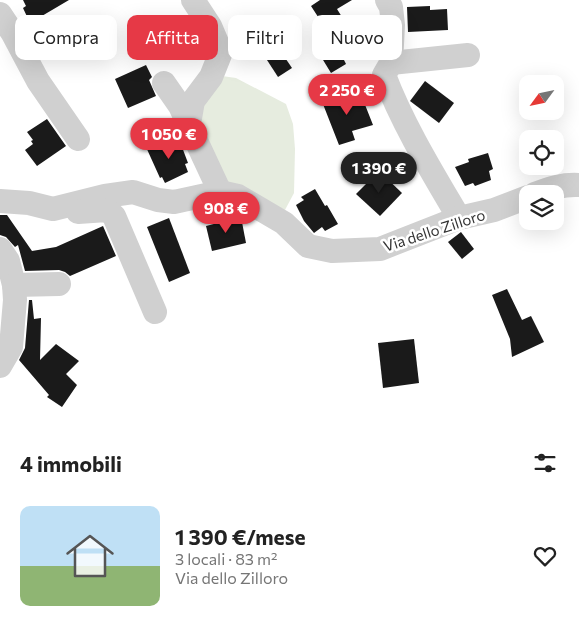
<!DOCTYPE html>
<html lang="it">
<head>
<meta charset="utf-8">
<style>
  body { margin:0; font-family:Commissioner,sans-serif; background:#f6f6f6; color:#222; height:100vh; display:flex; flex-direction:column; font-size:19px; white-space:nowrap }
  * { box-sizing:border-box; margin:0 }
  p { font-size:16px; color:#767676 }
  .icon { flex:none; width:28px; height:28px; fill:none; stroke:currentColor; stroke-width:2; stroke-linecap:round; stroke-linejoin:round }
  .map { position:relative; height:433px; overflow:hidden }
  .panel { display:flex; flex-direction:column; background:#fff; flex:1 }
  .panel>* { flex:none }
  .guide { position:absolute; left:15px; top:15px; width:550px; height:45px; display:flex; gap:10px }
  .needle { width:32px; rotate:237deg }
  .fabs { position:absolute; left:519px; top:75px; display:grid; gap:10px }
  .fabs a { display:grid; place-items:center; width:45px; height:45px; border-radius:10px; background:#fff; box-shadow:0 5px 20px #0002; font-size:25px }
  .price { position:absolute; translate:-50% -42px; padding:0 11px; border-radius:18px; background:#e63946; color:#fff; font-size:16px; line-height:32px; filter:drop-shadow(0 1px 2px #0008) }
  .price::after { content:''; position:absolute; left:50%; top:30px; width:15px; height:11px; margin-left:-8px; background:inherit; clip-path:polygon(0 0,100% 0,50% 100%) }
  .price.current { background:#222; color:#fff }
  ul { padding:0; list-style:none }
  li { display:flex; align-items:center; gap:15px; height:125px; padding:0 20px }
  li span { display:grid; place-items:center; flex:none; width:140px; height:100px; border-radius:10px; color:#555 }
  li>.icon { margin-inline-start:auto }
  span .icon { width:60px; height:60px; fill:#fffc; stroke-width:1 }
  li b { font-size:21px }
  h2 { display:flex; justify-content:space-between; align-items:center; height:60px; padding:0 20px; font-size:21px }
  .tag { padding:0 18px; border-radius:10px; background:#fff; box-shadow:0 5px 20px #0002; font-size:18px; line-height:45px }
  .tag.current { background:#e63946; color:#fff }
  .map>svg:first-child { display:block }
  .green { fill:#e6ecdf }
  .building { fill:#1a1a1a }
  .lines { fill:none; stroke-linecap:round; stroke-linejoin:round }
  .minor { stroke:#d0d0d0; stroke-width:24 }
  .labels { text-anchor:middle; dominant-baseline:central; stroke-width:5; stroke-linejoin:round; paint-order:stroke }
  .street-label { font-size:15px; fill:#333; stroke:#fff }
</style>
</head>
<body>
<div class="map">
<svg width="579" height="433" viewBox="0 0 579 433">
  <rect width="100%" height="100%" fill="#fff"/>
  <!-- green -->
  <polygon class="green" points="222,76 236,78 286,104 293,124 295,149 294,193 285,210 226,182 197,125 201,108"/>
  <!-- building -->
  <g class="building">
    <polygon points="23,0 69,0 30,23 23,8 26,6"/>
    <polygon points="320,0 352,0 337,9 360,46 347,54 349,57 344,60 346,64 331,73 320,55 332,48 328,43 333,40 311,6"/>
    <polygon points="430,6 430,10 447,9 448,30 408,32 407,7"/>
    <polygon points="269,34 292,68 278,77 256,43"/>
    <polygon points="146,65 152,77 149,80 156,96 128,108 115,79"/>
    <polygon points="425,81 454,103 439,123 410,101"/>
    <polygon points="360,92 373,125 352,131 355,140 339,145 321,99 337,93 340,102"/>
    <polygon points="47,119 66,146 37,166 25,150 33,144 31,141 33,140 27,132"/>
    <polygon points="179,139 188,163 185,164 188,172 165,183 162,177 160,178 146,147 161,141 163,146"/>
    <polygon points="488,153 493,169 489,171 491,180 475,186 473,183 465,186 455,167 469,162 468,159"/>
    <polygon points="379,171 402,193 380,216 356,194"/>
    <polygon points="315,189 325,206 327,205 338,224 325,231 322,227 314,233 304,221 296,205 304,200 301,197"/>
    <polygon points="0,215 7,215 32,251 56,247 103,226 116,256 70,276 65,272 59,270 25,271 18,245 15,247 6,237 0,235"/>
    <polygon points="241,217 246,243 212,251 206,226"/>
    <polygon points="169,218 190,273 169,282 147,227"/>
    <polygon points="461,232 474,249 462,259 448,242"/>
    <polygon points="507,289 522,320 531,316 544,342 512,357 510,339 492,295"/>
    <polygon points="29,300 32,300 34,319 41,318 40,360 56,344 79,361 66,374 77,385 62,407 47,397 49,395 19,360 25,348"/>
    <polygon points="414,339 419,383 383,388 378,343"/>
  </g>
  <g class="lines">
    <!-- minor -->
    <g class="minor">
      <path d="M 387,0 L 391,7 L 393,25 L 391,63 L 384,75 C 403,125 432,172 459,218"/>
      <polyline points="0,14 12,32 38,81 78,139"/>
      <polyline points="391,63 468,55"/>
      <polyline points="164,83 180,106 220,192"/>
      <polyline points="189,124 193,101 211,77 221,52 210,26 193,0"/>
      <path d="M 535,194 C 550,188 563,184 579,185"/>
      <polyline points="0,201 29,203 53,209 105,196 133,192 158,200 174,202 220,192 238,196 284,223 308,246 332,251 380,249 459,218 494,210 528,197"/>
      <polyline points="78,212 107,210 114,216 155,312"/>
      <polyline points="0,249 8,261 14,285 15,300 11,347 0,366"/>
      <polyline points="14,285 59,284"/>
    </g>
  </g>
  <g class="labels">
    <!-- street labels -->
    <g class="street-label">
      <text transform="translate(434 230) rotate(-18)">Via dello Zilloro</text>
    </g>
  </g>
</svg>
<div class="fabs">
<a><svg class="needle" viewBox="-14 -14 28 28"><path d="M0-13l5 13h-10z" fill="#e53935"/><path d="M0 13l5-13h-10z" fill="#767676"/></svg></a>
<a><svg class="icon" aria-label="locate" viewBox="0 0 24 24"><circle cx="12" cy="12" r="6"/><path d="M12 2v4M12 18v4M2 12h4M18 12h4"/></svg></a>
<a><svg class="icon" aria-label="layers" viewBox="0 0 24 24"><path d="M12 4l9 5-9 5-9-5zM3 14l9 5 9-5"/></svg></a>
</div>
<b class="price" style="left:347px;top:116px">2 250 €</b>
<b class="price" style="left:169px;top:160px">1 050 €</b>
<b class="price current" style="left:379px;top:194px">1 390 €</b>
<b class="price" style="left:226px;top:234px">908 €</b>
<div class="guide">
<a class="tag">Compra</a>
<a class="tag current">Affitta</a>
<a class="tag">Filtri</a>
<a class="tag">Nuovo</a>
</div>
</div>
<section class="panel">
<h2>4 immobili<svg class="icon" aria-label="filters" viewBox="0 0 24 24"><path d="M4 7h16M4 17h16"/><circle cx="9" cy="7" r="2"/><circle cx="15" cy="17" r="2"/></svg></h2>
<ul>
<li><span style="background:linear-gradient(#bfe0f5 60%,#8fb573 0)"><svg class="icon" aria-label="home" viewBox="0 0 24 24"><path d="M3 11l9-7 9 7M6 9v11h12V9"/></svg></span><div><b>1 390 €/mese</b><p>3 locali · 83 m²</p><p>Via dello Zilloro</p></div><svg class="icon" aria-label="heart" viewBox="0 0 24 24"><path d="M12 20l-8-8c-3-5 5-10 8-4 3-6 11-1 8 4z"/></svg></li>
</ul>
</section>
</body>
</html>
